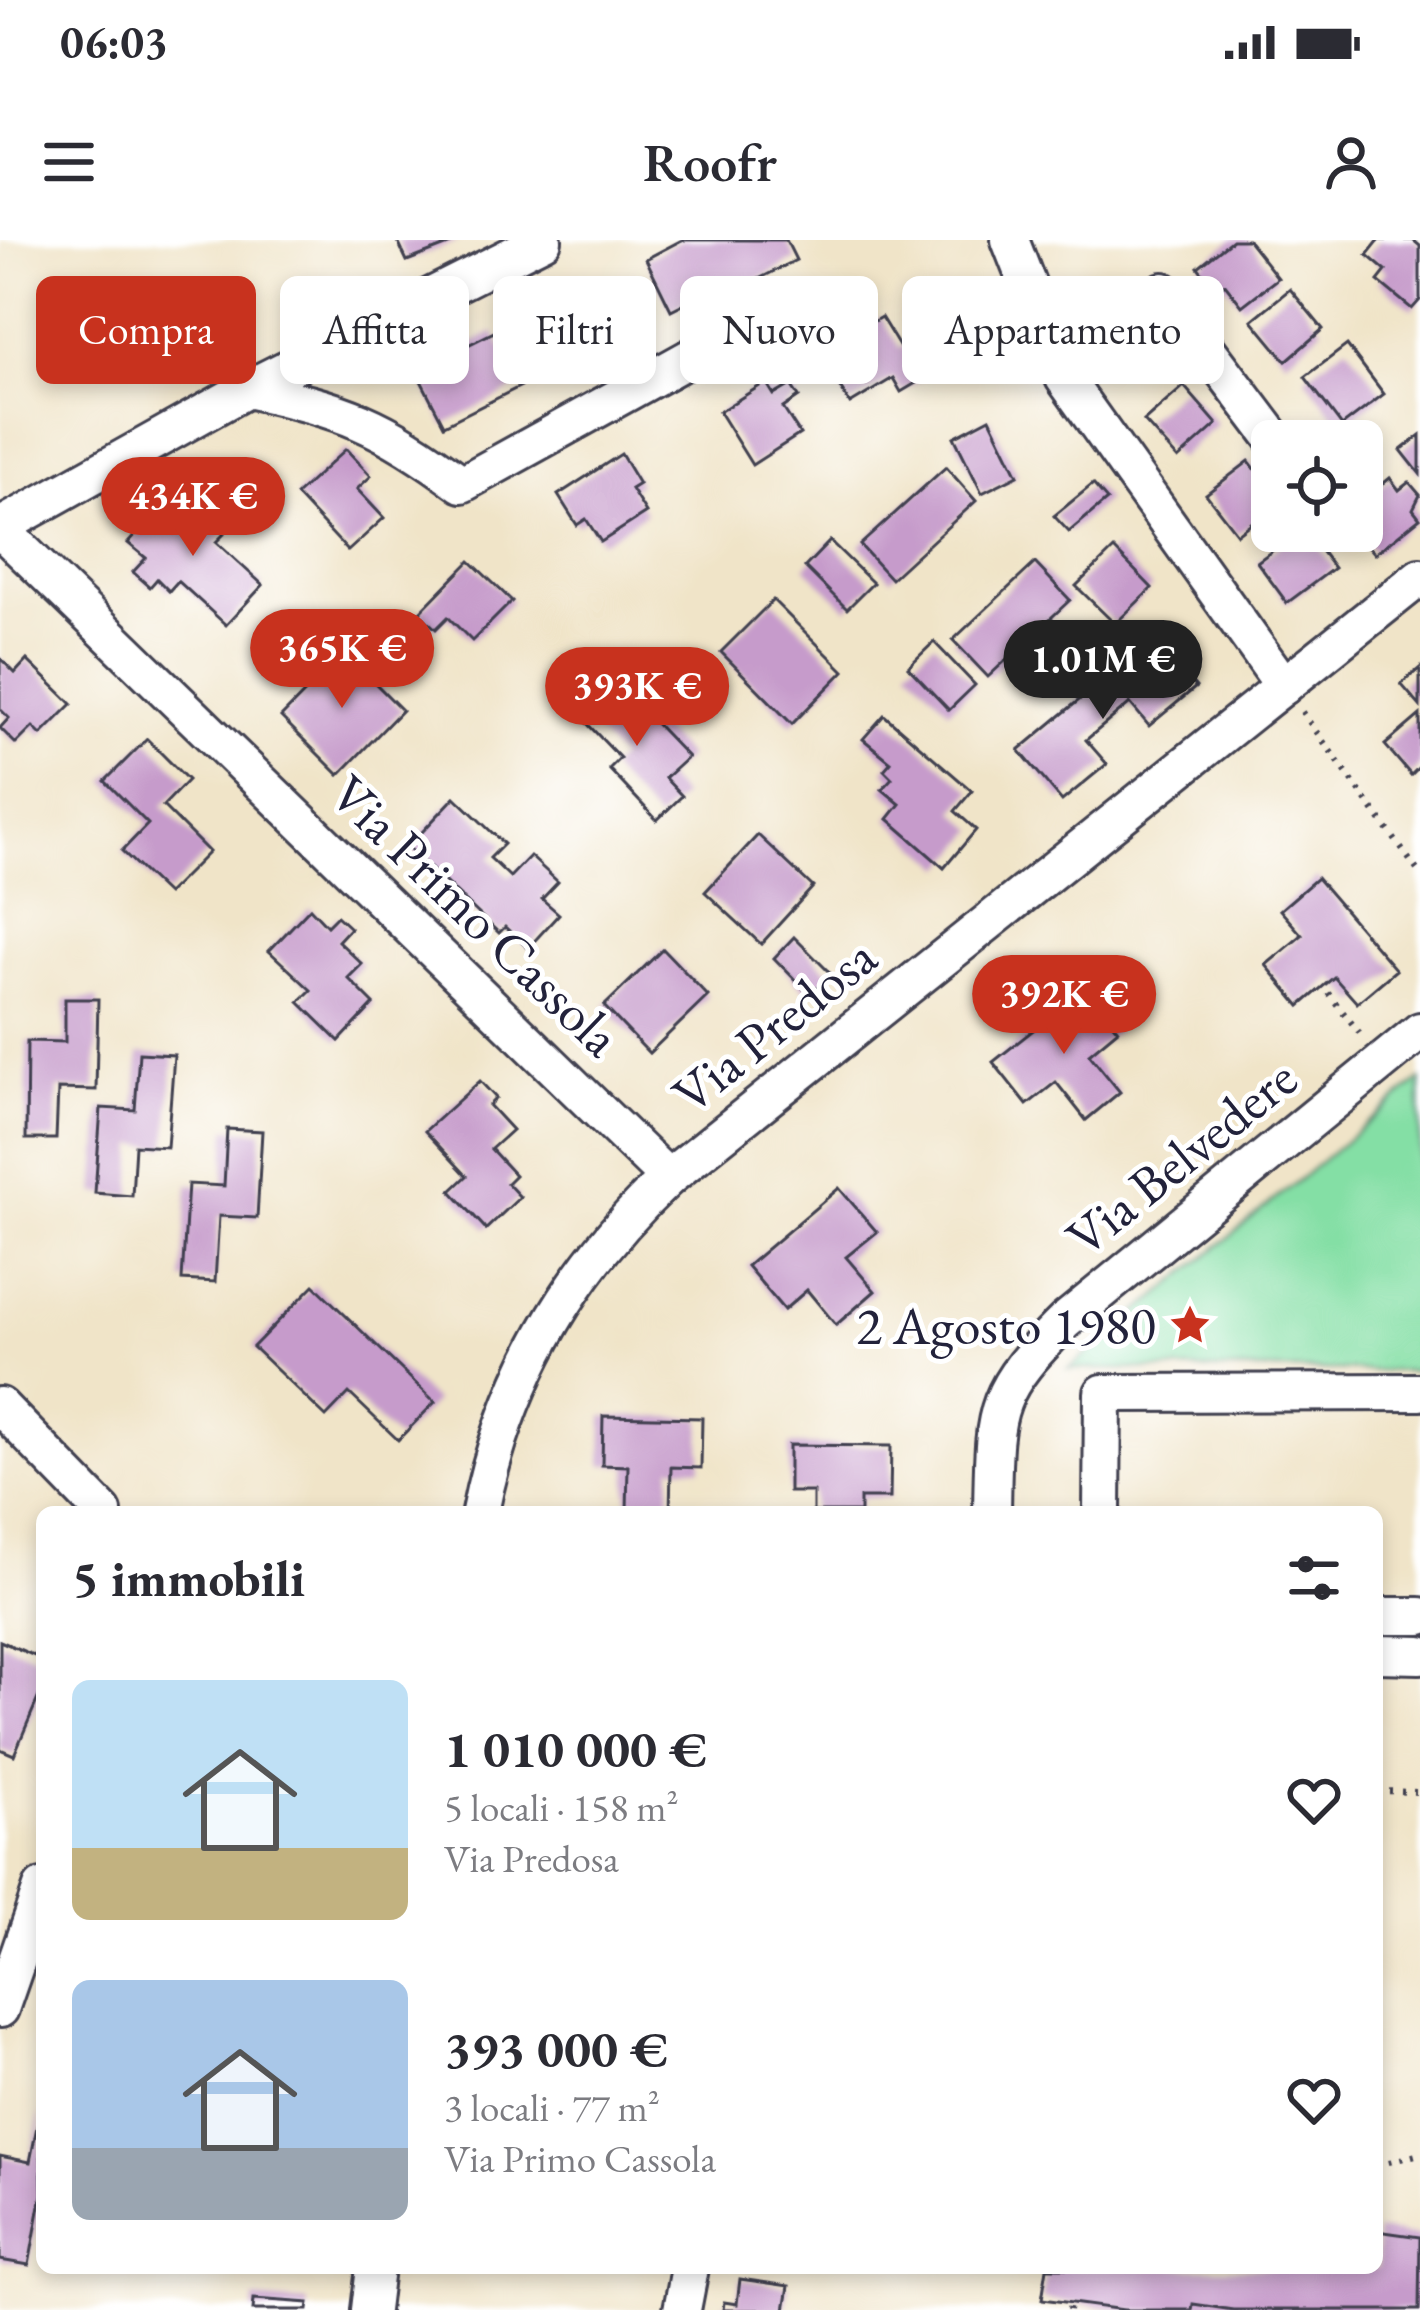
<!DOCTYPE html>
<html lang="it">
<head>
<meta charset="utf-8">
<style>
  body { margin:0; font-family:"EB Garamond",serif; background:#f7f7f7; color:#2b2b33; height:100vh; display:flex; flex-direction:column; font-size:45px; white-space:nowrap }
  * { box-sizing:border-box; margin:0 }
  p { font-size:39px; color:#7c7c81 }
  .icon { flex:none; width:66px; height:66px; fill:none; stroke:currentColor; stroke-width:2; stroke-linecap:round; stroke-linejoin:round }
  .map { position:relative; flex:1; overflow:hidden }
  .panel { position:absolute; left:36px; top:1266px; width:1347px; height:768px; display:flex; flex-direction:column; background:#fff; border-radius:18px; box-shadow:0 6px 18px #0003 }
  .panel>* { flex:none }
  .hud { position:absolute; left:36px; top:36px; width:1350px; height:108px; display:flex; gap:24px }
  .buttons { position:absolute; left:1251px; top:180px; display:grid; gap:24px }
  .buttons a { display:grid; place-items:center; width:132px; height:132px; border-radius:18px; background:#fff; box-shadow:0 6px 18px #0003; font-size:60px }
  .price { position:absolute; translate:-50% -102px; padding:0 27px; border-radius:42px; background:#c8321e; color:#fff; font-size:39px; line-height:78px; filter:drop-shadow(0 3px 6px #0008) }
  .price::after { content:''; position:absolute; left:50%; top:72px; width:36px; height:27px; margin-left:-18px; background:inherit; clip-path:polygon(0 0,100% 0,50% 100%) }
  .price.on { background:#222; color:#fff }
  ul { padding:0; list-style:none }
  li { display:flex; align-items:center; gap:36px; height:300px; padding:0 36px }
  li span { display:grid; place-items:center; flex:none; width:336px; height:240px; border-radius:18px; color:#555 }
  li>.icon { margin-inline-start:auto }
  span .icon { width:144px; height:144px; fill:#fffc; stroke-width:1 }
  li b { font-size:51px }
  h2 { display:flex; justify-content:space-between; align-items:center; height:144px; padding:0 36px; font-size:51px }
  .tag { padding:0 42px; border-radius:18px; background:#fff; box-shadow:0 6px 18px #0003; font-size:42px; line-height:108px }
  .tag.on { background:#c8321e; color:#fff }
  .status { display:flex; justify-content:space-between; align-items:center; height:84px; padding:0 60px; background:#fff; direction:ltr }
  .status svg { height:33px; fill:currentColor }
  header { display:flex; justify-content:space-between; align-items:center; height:156px; padding:0 36px; background:#fff; font-size:54px; font-weight:600 }
  .map>svg:first-child { display:block }
  .green { fill:#84dfa5; stroke:#538070; stroke-width:3 }
  .building { fill:#c69bcb }
  .lines { fill:none; stroke-linecap:round; stroke-linejoin:round }
  .minor-casing { stroke:#413f50; stroke-width:42 }
  .path { stroke:#413f50; stroke-width:6; stroke-dasharray:3 9; stroke-linecap:butt }
  .minor { stroke:#fff; stroke-width:36 }
  .labels { text-anchor:middle; dominant-baseline:central; stroke-width:10; stroke-linejoin:round; paint-order:stroke }
  .street-label { font-size:54px; fill:#22223b; stroke:#fff }
  .poi-label { font-size:54px; fill:#22223b; stroke:#fff; text-anchor:end }
</style>
</head>
<body>
<div class="status"><b>06:03</b><svg viewBox="0 0 49 12"><path d="M0 12V9h3v3zM5 12V6h3v6zM10 12V3h3v9zM15 12V0h3v12zM26 1h20v11H26zM47 4h2v5h-2z"/></svg></div>
<header><svg class="icon" aria-label="menu" viewBox="0 0 24 24"><path d="M4 6h16M4 12h16M4 18h16"/></svg>Roofr<svg class="icon" aria-label="person" viewBox="0 0 24 24"><circle cx="12" cy="8" r="4"/><path d="M4 21q1-7 8-7t8 7"/></svg></header>
<div class="map">
<svg width="1420" height="2070" viewBox="0 0 1420 2070">
  <rect width="100%" height="100%" fill="#fff"/>
  <filter id="ink" filterUnits="userSpaceOnUse"><feTurbulence type="fractalNoise" baseFrequency=".00833" numOctaves="2"/><feDisplacementMap in="SourceGraphic" scale="24" xChannelSelector="R" yChannelSelector="G"/><feConvolveMatrix kernelMatrix="1 2 1 2 8 2 1 2 1" color-interpolation-filters="sRGB"/></filter>
  <filter id="wash" filterUnits="userSpaceOnUse"><feTurbulence type="fractalNoise" baseFrequency=".004" numOctaves="4" result="noise"/><feDisplacementMap in="SourceGraphic" scale="48" xChannelSelector="R" yChannelSelector="G"/><feGaussianBlur stdDeviation="2.7" result="paint"/><feColorMatrix in="noise" values="0 0 0 0 0 0 0 0 0 0 0 0 0 0 0 0 0 1.4 0 .05"/><feComposite in="paint" operator="in"/></filter>
  <g filter="url(#wash)">
    <rect width="100%" height="100%" fill="#f0e4c8"/>
    <!-- green -->
    <polygon class="green" points="1420,840 1420,1131 1069,1129"/>
    <g id="blocks">
      <!-- building -->
      <g class="building">
        <polygon points="397,0 461,0 407,21"/>
        <polygon points="682,0 786,0 796,20 733,52 727,42 671,70 646,19"/>
        <polygon points="1232,0 1248,0 1278,38 1242,66 1225,44 1216,51 1198,27"/>
        <polygon points="1379,0 1413,0 1420,6 1420,60 1412,69 1378,41 1386,31 1367,15"/>
        <polygon points="1290,49 1323,89 1286,121 1252,80"/>
        <polygon points="881,77 900,108 916,98 936,131 901,152 893,138 850,164 820,113"/>
        <polygon points="494,92 521,146 444,185 416,131"/>
        <polygon points="1347,105 1384,154 1342,186 1305,137"/>
        <polygon points="766,142 774,155 791,145 799,157 783,168 800,194 752,225 719,172"/>
        <polygon points="1184,146 1217,184 1178,219 1144,181"/>
        <polygon points="990,178 1018,235 982,253 954,197"/>
        <polygon points="1420,195 1420,234 1401,210"/>
        <polygon points="346,209 371,236 357,249 384,278 348,311 296,255"/>
        <polygon points="621,214 639,244 631,249 646,273 601,302 586,279 577,285 558,255"/>
        <polygon points="1249,221 1272,251 1272,267 1237,294 1206,254"/>
        <polygon points="946,227 976,261 891,339 860,305"/>
        <polygon points="1390,238 1399,250 1409,242 1420,255 1413,269 1420,278 1375,314 1356,291 1362,291 1362,261"/>
        <polygon points="1093,244 1107,260 1069,292 1054,276"/>
        <polygon points="176,251 224,294 216,302 263,345 226,385 178,341 169,351 157,339 150,347 133,332 146,318 128,303"/>
        <polygon points="1299,291 1306,291 1334,328 1287,363 1257,322"/>
        <polygon points="830,301 873,343 847,369 805,327"/>
        <polygon points="1114,309 1152,348 1115,384 1076,346"/>
        <polygon points="470,321 512,361 472,401 448,377 436,389 419,373"/>
        <polygon points="1035,323 1070,360 988,437 953,400"/>
        <polygon points="773,360 844,431 792,484 721,412"/>
        <polygon points="934,402 975,445 949,470 908,427"/>
        <polygon points="352,405 373,426 365,433 402,470 339,535 281,477"/>
        <polygon points="1163,408 1196,447 1149,486 1130,463 1086,500 1107,524 1062,561 1019,510 1108,436 1116,446"/>
        <polygon points="0,418 15,433 27,420 72,464 41,495 33,487 16,504 0,488 9,478 0,469"/>
        <polygon points="1420,428 1420,466 1401,444"/>
        <polygon points="616,442 688,517 665,538 682,556 657,580 609,529 620,518 580,476"/>
        <polygon points="884,475 972,551 955,571 976,590 944,628 888,579 900,564 882,549 892,538 884,530 891,522 863,499"/>
        <polygon points="1420,475 1420,526 1411,535 1385,505"/>
        <polygon points="147,499 188,540 163,566 209,612 167,654 122,611 148,584 105,541"/>
        <polygon points="455,557 504,604 490,618 510,637 530,616 558,642 542,659 559,674 528,708 505,687 499,693 408,607"/>
        <polygon points="758,595 813,647 761,704 705,652"/>
        <polygon points="1317,638 1396,730 1357,763 1334,737 1300,766 1266,725 1302,695 1280,670"/>
        <polygon points="310,668 327,686 337,676 350,688 338,701 362,724 348,738 374,764 339,801 299,762 311,750 269,711"/>
        <polygon points="794,697 831,734 810,755 774,718"/>
        <polygon points="663,709 708,756 649,813 604,766"/>
        <polygon points="1085,749 1118,790 1089,814 1120,852 1086,880 1056,842 1027,865 993,822"/>
        <polygon points="65,759 98,759 96,850 58,849 56,899 26,899 27,801 65,802"/>
        <polygon points="139,813 174,815 167,907 135,905 132,956 95,953 101,868 135,870"/>
        <polygon points="480,841 496,858 489,865 512,890 491,909 515,935 507,943 520,957 486,989 451,951 467,936 425,891"/>
        <polygon points="227,889 262,891 257,978 219,976 215,1042 182,1040 188,944 224,946"/>
        <polygon points="839,948 877,992 846,1017 875,1051 836,1085 807,1050 784,1070 747,1026"/>
        <polygon points="314,1045 435,1162 398,1200 349,1153 326,1177 253,1107"/>
        <polygon points="603,1176 702,1178 701,1228 671,1227 670,1272 627,1272 628,1226 602,1225"/>
        <polygon points="789,1205 891,1206 890,1258 860,1258 860,1272 813,1272 813,1252 789,1252"/>
        <polygon points="0,1401 42,1419 42,1449 14,1515 0,1509"/>
        <polygon points="40,1871 42,1954 29,2025 0,2020 0,1916 30,1922"/>
        <polygon points="1377,1991 1420,1997 1419,2070 1233,2070 1193,2064 1192,2070 1124,2070 1042,2059 1047,2028 1377,2028"/>
        <polygon points="740,2039 789,2046 785,2070 723,2070 724,2062 737,2064"/>
        <polygon points="254,2059 268,2060 309,2063 308,2070 253,2070"/>
      </g>
    </g>
  </g>
  <g filter="url(#ink)">
    <use href="#blocks" fill-opacity="0" stroke="#413f50" stroke-width="3"/>
    <g class="lines">
      <!-- minor casing -->
      <g class="minor-casing">
        <g id="minor">
          <polyline points="1010,0 1064,138 1284,446"/>
          <polyline points="1057,121 1163,51 1276,201"/>
          <path d="M 247,149 C 346,171 380,183 462,244 L 789,63"/>
          <polyline points="0,287 247,149 543,0"/>
          <polyline points="0,289 668,938"/>
          <polyline points="0,1166 103,1272"/>
          <path d="M 480,1272 C 506,1140 571,1029 668,938 L 1420,337"/>
          <path d="M 992,1272 C 994,1170 990,1155 1065,1081 L 1420,791"/>
          <polyline points="1102,1272 1103,1153 1420,1152"/>
          <polyline points="1377,1376 1420,1376"/>
          <polyline points="1377,1414 1420,1415"/>
          <polyline points="0,1769 42,1648"/>
          <polyline points="370,2070 375,2028"/>
          <polyline points="682,2070 690,2028"/>
        </g>
      </g>
      <!-- path -->
      <g class="path">
        <polyline points="1302,472 1420,634"/>
        <polyline points="1328,753 1362,796"/>
        <polyline points="1377,1551 1420,1552"/>
        <polyline points="1377,1925 1420,1914"/>
        <polyline points="1069,2070 1070,2063"/>
      </g>
      <!-- minor -->
      <use href="#minor" class="minor"/>
    </g>
  </g>
  <!-- icons -->
  <defs>
    <g id="sight-bare" transform="scale(3.24)"><path d="M0-6L1.8-2.2L6-1.7L2.9 1.2L3.7 5.4L0 3.3L-3.7 5.4L-2.9 1.2L-6-1.7L-1.8-2.2Z" fill="#c8321e" stroke="#fff" stroke-width="2.5" paint-order="stroke"/></g>
  </defs>
  <g fill-rule="evenodd">
    <use href="#sight-bare" x="1190" y="1085"/>
  </g>
  <g class="labels">
    <!-- street labels -->
    <g class="street-label">
      <text transform="translate(476 675) rotate(44)">Via Primo Cassola</text>
      <text transform="translate(774 785) rotate(-39)">Via Predosa</text>
      <text transform="translate(1181 917) rotate(-39)">Via Belvedere</text>
    </g>
    <!-- poi labels -->
    <g class="poi-label">
      <text x="1156" y="1085">2 Agosto 1980</text>
    </g>
  </g>
</svg>
<div class="buttons">
<a><svg class="icon" aria-label="locate" viewBox="0 0 24 24"><circle cx="12" cy="12" r="6"/><path d="M12 2v4M12 18v4M2 12h4M18 12h4"/></svg></a>
</div>
<b class="price" style="left:193px;top:319px">434K €</b>
<b class="price" style="left:342px;top:471px">365K €</b>
<b class="price on" style="left:1103px;top:482px">1.01M €</b>
<b class="price" style="left:637px;top:509px">393K €</b>
<b class="price" style="left:1064px;top:817px">392K €</b>
<div class="hud">
<a class="tag on">Compra</a>
<a class="tag">Affitta</a>
<a class="tag">Filtri</a>
<a class="tag">Nuovo</a>
<a class="tag">Appartamento</a>
</div>
<section class="panel">
<h2>5 immobili<svg class="icon" aria-label="filters" viewBox="0 0 24 24"><path d="M4 7h16M4 17h16"/><circle cx="9" cy="7" r="2"/><circle cx="15" cy="17" r="2"/></svg></h2>
<ul>
<li><span style="background:linear-gradient(#bfe0f5 70%,#c2b280 0)"><svg class="icon" aria-label="home" viewBox="0 0 24 24"><path d="M3 11l9-7 9 7M6 9v11h12V9"/></svg></span><div><b>1 010 000 €</b><p>5 locali · 158 m²</p><p>Via Predosa</p></div><svg class="icon" aria-label="heart" viewBox="0 0 24 24"><path d="M12 20l-8-8c-3-5 5-10 8-4 3-6 11-1 8 4z"/></svg></li>
<li><span style="background:linear-gradient(#a9c7e8 70%,#9aa5b1 0)"><svg class="icon" aria-label="home" viewBox="0 0 24 24"><path d="M3 11l9-7 9 7M6 9v11h12V9"/></svg></span><div><b>393 000 €</b><p>3 locali · 77 m²</p><p>Via Primo Cassola</p></div><svg class="icon" aria-label="heart" viewBox="0 0 24 24"><path d="M12 20l-8-8c-3-5 5-10 8-4 3-6 11-1 8 4z"/></svg></li>
</ul>
</section>
</div>
</body>
</html>
